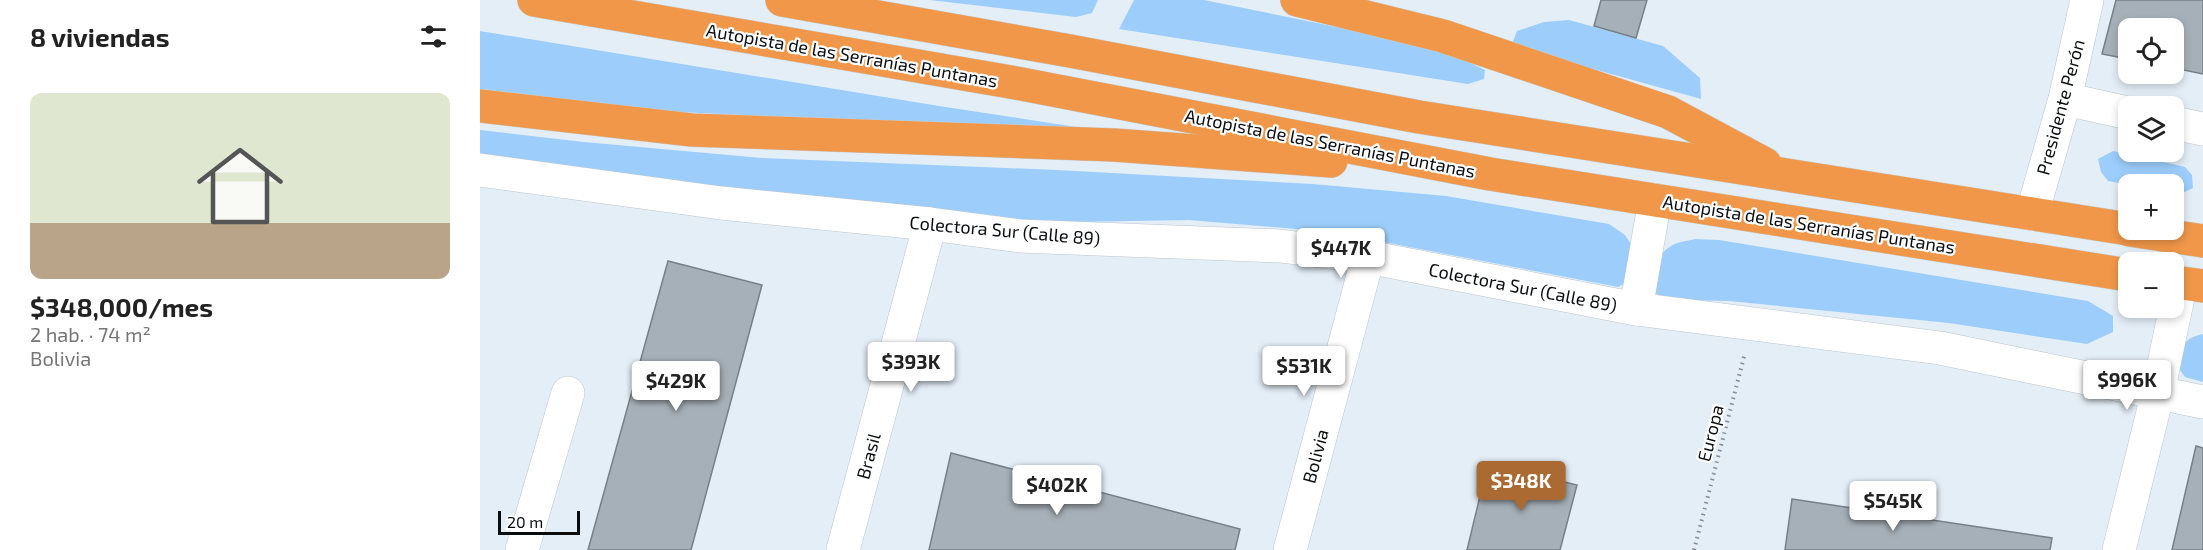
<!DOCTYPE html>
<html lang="es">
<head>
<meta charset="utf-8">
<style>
  body { margin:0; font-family:"Exo 2",sans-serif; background:#f2f2f2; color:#222; height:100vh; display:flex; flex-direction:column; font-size:22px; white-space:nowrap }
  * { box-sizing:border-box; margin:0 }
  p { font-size:20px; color:#767676 }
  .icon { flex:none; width:33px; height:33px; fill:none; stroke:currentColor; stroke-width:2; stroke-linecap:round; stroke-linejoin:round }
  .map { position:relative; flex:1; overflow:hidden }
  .drawer { display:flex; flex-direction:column; background:#fff; width:480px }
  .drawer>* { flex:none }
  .tools { position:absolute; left:1638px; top:18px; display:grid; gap:12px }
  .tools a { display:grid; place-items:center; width:66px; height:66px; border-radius:12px; background:#fff; box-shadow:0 3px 9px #0003; font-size:30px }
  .scale { position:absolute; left:18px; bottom:15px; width:82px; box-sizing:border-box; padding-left:6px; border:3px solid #0a0d10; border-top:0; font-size:16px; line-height:21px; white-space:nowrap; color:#0a0d10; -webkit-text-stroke:4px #fff; paint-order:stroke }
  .price { position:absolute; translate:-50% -51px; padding:0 14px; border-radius:6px; background:#fff; color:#222; font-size:20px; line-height:39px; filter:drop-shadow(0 2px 3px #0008) }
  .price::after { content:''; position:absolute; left:50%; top:36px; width:18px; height:14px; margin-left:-9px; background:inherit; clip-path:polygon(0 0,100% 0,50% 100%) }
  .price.selected { background:#aa6a32; color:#fff }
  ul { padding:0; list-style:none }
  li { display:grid; align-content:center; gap:12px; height:318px; padding:0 30px }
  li+li { border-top:2px solid #e0e0e0 }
  li span { display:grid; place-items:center; height:186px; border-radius:12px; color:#555 }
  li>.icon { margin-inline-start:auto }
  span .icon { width:108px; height:108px; fill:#fffc; stroke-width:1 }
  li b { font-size:26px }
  h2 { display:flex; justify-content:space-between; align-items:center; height:72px; padding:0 30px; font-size:26px }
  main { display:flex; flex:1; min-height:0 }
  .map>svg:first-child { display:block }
  .green { fill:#9dcefb }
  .building { fill:#a6b0b8; stroke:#778088; stroke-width:1.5 }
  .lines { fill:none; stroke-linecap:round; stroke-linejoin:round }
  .minor-casing { stroke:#bcc5ce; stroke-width:34 }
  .highway-casing { stroke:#c9caca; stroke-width:34 }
  .path { stroke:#868d93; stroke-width:4; stroke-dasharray:1.5 4.5; stroke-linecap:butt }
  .minor { stroke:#fff; stroke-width:33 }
  .highway { stroke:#f09749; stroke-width:33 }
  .labels { text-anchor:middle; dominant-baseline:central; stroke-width:4.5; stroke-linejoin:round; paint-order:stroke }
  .street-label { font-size:18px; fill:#0a0d10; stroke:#fff }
</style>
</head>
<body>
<main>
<section class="drawer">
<h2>8 viviendas<svg class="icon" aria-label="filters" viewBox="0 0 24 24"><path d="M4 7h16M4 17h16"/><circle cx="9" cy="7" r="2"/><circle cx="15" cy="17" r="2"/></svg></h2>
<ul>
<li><span style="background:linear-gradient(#dfe7d0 70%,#b9a48a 0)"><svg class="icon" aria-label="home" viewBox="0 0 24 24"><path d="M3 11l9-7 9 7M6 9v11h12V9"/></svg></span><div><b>$348,000/mes</b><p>2 hab. · 74 m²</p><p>Bolivia</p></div></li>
</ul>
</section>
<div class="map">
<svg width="1723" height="550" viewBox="0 0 1723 550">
  <rect width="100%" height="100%" fill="#e4eef7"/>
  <!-- green -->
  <g class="green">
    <polygon points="450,0 618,0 612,13 596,17"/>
    <polygon points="654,0 724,0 936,43 978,57 1005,70 1004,79 988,84 639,29"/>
    <polygon points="1089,20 1183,46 1220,78 1221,99 1031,46 1037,31 1064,22"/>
    <polygon points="0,31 459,106 629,132 178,111 0,89"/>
    <polygon points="0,130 104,142 282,158 577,170 833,184 966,196 1129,224 1145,235 1155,250 1149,281 1138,287 851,232 709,220 531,223 385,208 25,159 0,153"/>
    <polygon points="1633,151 1705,167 1712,175 1713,188 1698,195 1694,194 1694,184 1648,185 1628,181 1621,172 1618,159"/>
    <path d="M 1215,239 L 1239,240 L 1608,301 L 1633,316 L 1633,332 L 1607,344 L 1469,323 L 1249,301 L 1194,300 L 1176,294 C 1170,276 1173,257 1191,246 C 1197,242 1207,241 1215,239 Z"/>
    <path d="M 1723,334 L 1723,382 L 1705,377 L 1695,363 C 1700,347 1706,337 1723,334 Z"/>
  </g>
  <!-- building -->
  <g class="building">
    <polygon points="1121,0 1167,0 1156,38 1114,26"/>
    <polygon points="1636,0 1723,0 1723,74 1694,68 1694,28 1648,28 1648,59 1622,54"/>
    <polygon points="188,261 282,285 211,550 108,550"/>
    <polygon points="1716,446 1723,448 1723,550 1692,550"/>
    <polygon points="471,453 760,529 755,550 449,550"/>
    <polygon points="1008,463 1097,485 1080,550 987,550"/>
    <polygon points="1312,499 1572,538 1570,550 1305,550"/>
  </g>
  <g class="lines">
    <!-- minor casing -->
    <g class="minor-casing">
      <g id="minor">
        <polyline points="1585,99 1648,113"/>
        <polyline points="1694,123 1723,129"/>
        <polyline points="0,170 241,203 450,224 540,236 800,246 888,257 1156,309 1460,348 1723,402"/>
        <polyline points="1552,214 1585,99 1607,0"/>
        <polyline points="1156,309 1175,200"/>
        <polyline points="42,550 88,393"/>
        <polyline points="363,550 450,224"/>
        <polyline points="810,550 888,257"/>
        <polyline points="1639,550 1678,392 1701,283"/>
      </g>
    </g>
    <!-- highway casing -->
    <g class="highway-casing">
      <g id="highway">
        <polyline points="54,0 536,83 1010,174 1648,275"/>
        <polyline points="302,0 590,51 939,117 1648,229"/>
        <polyline points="817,0 963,36 1188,112 1285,164"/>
        <polyline points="0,106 212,130 634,145 851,161"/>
        <polyline points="1650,230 1723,241"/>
        <polyline points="1694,282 1723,286"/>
      </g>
    </g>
    <!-- path -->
    <polyline class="path" points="1214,550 1265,353"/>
    <!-- minor -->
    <use href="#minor" class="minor"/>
    <!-- highway -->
    <use href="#highway" class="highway"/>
  </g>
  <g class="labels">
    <!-- street labels -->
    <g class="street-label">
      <text transform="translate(372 55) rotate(10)">Autopista de las Serranías Puntanas</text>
      <text transform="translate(1580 107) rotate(-75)">Presidente Perón</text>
      <text transform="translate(850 143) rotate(11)">Autopista de las Serranías Puntanas</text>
      <text transform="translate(1329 224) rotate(9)">Autopista de las Serranías Puntanas</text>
      <text transform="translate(525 230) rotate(5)">Colectora Sur (Calle 89)</text>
      <text transform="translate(1043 287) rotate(11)">Colectora Sur (Calle 89)</text>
      <text transform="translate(1230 433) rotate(-76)">Europa</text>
      <text transform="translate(388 456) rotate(-75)">Brasil</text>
      <text transform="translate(835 456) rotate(-75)">Bolivia</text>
    </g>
  </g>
</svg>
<div class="tools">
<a><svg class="icon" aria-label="locate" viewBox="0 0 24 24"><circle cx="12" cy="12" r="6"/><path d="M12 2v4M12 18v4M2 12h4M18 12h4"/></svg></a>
<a><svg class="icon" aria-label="layers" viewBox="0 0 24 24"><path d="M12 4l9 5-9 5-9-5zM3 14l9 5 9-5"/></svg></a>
<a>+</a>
<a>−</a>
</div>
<div class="scale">20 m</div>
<b class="price" style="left:861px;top:279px">$447K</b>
<b class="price" style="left:431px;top:393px">$393K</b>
<b class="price" style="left:824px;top:397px">$531K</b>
<b class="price" style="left:1647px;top:411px">$996K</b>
<b class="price" style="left:196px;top:412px">$429K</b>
<b class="price selected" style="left:1041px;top:512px">$348K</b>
<b class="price" style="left:577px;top:516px">$402K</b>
<b class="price" style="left:1413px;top:532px">$545K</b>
</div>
</main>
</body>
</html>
